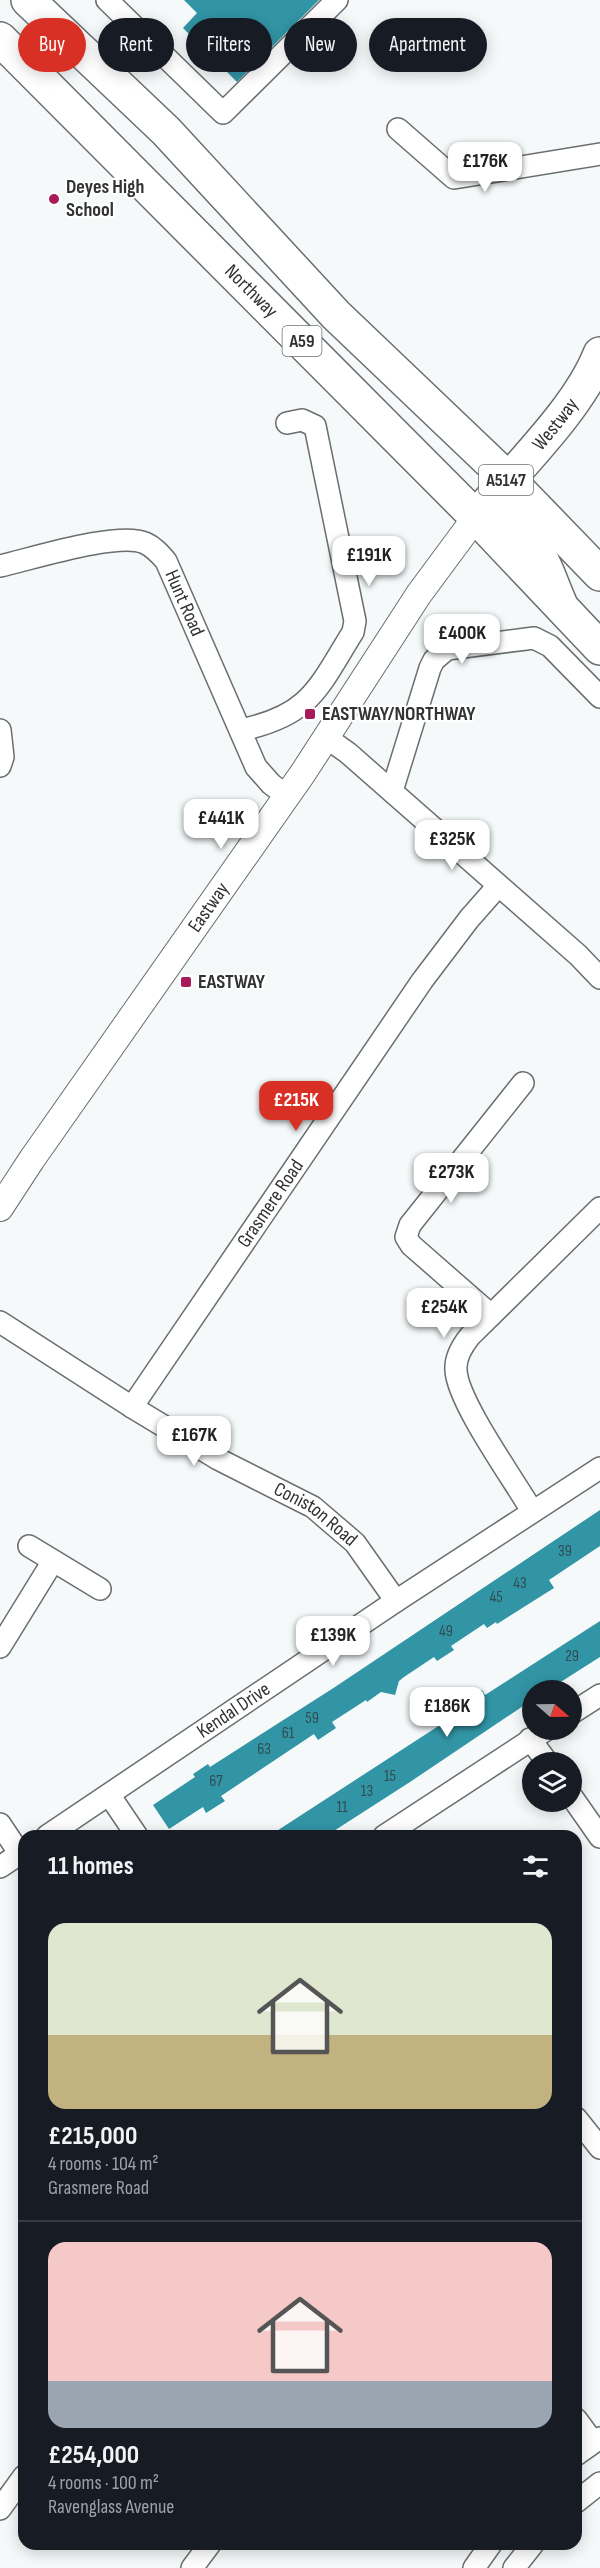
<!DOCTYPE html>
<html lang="en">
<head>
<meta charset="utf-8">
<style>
  body { margin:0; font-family:"Sofia Sans Condensed",sans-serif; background:#20242c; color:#f1f3f6; height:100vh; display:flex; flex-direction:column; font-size:22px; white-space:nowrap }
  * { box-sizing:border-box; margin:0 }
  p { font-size:20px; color:#9ea1a6 }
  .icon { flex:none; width:33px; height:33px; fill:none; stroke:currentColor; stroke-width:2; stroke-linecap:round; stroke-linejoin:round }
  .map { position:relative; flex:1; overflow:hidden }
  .details { position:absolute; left:18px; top:1830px; width:564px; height:720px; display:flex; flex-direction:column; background:#171b24; border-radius:18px; box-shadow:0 3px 15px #0003 }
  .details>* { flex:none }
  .guide { position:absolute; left:18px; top:18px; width:564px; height:54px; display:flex; gap:12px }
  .needle { width:39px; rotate:110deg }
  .fabs { position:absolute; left:522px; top:1680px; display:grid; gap:12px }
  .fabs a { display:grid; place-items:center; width:60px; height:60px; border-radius:50%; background:#171b24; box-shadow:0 3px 15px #0003; font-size:30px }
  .price { position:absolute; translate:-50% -51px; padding:0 14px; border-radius:12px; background:#fff; color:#222; font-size:20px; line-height:39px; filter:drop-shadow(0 2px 3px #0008) }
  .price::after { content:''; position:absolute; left:50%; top:36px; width:18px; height:14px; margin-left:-9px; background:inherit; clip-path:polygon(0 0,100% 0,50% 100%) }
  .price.selected { background:#d93025; color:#fff }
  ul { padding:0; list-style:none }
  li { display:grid; align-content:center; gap:12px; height:318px; padding:0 30px }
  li+li { border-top:2px solid #363941 }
  li span { display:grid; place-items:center; height:186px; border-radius:18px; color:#555 }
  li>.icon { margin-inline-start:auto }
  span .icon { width:108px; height:108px; fill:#fffc; stroke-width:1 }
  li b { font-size:26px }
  h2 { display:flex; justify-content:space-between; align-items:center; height:72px; padding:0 30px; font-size:26px }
  .tag { padding:0 21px; border-radius:27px; background:#171b24; box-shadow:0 3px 15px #0003; font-size:21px; line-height:54px }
  .tag.selected { background:#d93025; color:#fff }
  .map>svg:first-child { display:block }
  .building { fill:#3295a5 }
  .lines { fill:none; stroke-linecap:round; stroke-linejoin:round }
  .minor-casing { stroke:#6a6e6f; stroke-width:24 }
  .tertiary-casing { stroke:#6a6e6f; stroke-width:28 }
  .primary-casing { stroke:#6a6e6f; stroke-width:36 }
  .trunk-casing { stroke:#6a6e6f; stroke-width:36 }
  .minor { stroke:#fff; stroke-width:21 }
  .tertiary { stroke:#fff; stroke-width:26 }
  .primary { stroke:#fff; stroke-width:33 }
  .trunk { stroke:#fff; stroke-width:33 }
  .poi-dot { fill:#a81a5a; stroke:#fff; stroke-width:2 }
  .labels { text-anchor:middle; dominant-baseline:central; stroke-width:4.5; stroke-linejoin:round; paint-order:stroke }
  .number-label { font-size:16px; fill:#314b50 }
  .shield { fill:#fff; stroke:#6f7070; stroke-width:1.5 }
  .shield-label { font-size:18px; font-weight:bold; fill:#313233 }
  .poi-label { font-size:20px; font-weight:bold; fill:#313233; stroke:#fff; text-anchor:start }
  .street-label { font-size:20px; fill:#313233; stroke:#fff }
</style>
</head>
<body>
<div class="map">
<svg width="600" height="2568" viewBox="0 0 600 2568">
  <rect width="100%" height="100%" fill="#f5f9fa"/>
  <!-- building -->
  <g class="building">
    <polygon points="184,0 319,0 237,82 183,28 197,13"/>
    <polygon points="600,1510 600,1546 549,1580 554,1588 497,1624 496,1622 487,1628 484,1624 451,1646 454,1650 437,1661 434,1657 404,1677 399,1681 395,1695 381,1692 367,1702 366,1700 332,1722 336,1728 318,1740 314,1734 221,1796 225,1801 206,1813 203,1807 169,1829 153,1805 195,1777 193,1774 208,1764 210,1767 335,1687"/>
    <polygon points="600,1621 600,1657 548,1690 532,1690 532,1700 410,1782 326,1836 269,1836 440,1725 468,1705 466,1701 474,1695 482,1690 485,1695"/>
  </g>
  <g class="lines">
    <!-- minor casing -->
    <g class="minor-casing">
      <g id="minor">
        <polyline points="107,0 223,113 337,0"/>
        <polyline points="398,129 454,178 600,154"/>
        <path id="s1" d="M 0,566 C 31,559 119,531 145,543 C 154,547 160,554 166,561 L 256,767 L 271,784 L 287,796"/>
        <polyline points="0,730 3,757 0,766"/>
        <path d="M 241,730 C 311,715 318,688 353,632 L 355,621 L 315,426 L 302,420 L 287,423"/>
        <polyline points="327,738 348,753 578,955 600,978"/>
        <polyline points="392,791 430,668 434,660 447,649 534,638 550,646 600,697"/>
        <polyline points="491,1315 411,1245 406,1237 410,1225 523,1083"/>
        <path id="s2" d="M 0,1322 L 132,1407 L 218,1459 L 313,1507 L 355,1543 L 396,1601"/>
        <path id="s3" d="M 132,1407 L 422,981 L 469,919 L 498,886"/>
        <path d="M 532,1511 C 514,1480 457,1401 456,1370 C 455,1357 462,1346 470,1336 L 600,1208"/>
        <polyline points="29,1546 100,1589"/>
        <polyline points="0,1647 53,1561"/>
        <polyline points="572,1713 600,1695"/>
        <polyline points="530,1739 547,1762"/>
        <polyline points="110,1796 137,1836"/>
        <polyline points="572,1797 600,1837"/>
        <polyline points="0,1824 20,1854"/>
        <path id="s4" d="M 47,1836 L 396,1601 L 600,1468"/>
        <polyline points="384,1836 546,1730"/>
        <polyline points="0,1867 24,1851"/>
        <polyline points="576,2118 600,2148"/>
        <polyline points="576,2419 593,2442"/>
        <polyline points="576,2455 600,2438"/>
        <polyline points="576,2502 600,2483"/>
        <polyline points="0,2509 24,2476"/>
        <polyline points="192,2568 210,2544"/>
        <polyline points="474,2568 491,2544"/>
        <polyline points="514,2568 533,2544"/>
      </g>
    </g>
    <!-- tertiary casing -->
    <g class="tertiary-casing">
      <g id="tertiary">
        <path id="s5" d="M 0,1208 L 32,1159 L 303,773 L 419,594 L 476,517"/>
      </g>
    </g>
    <!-- primary casing -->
    <g class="primary-casing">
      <g id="primary">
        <path d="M 507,478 C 498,516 517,521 535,548 C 546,564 552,586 560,603"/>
        <path id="s6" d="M 476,517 C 515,469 578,410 600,354"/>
      </g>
    </g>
    <!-- trunk casing -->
    <g class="trunk-casing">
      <g id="trunk">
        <polyline points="28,0 166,131 336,315 507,478 600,574"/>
        <path id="s7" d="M 0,39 L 476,517 L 600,648"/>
      </g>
    </g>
    <!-- minor -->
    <use href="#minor" class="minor"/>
    <!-- tertiary -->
    <use href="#tertiary" class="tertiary"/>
    <!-- primary -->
    <use href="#primary" class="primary"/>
    <!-- trunk -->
    <use href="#trunk" class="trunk"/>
  </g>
  <!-- markers -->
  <g class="poi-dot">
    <circle cx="54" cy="199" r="6"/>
    <rect x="304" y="708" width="12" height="12" rx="3"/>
    <rect x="180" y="976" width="12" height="12" rx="3"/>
  </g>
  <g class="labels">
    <!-- number labels -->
    <g class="number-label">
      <text x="565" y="1551">39</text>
      <text x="520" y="1583">43</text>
      <text x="496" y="1597">45</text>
      <text x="446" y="1631">49</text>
      <text x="572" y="1656">29</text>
      <text x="312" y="1718">59</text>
      <text x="288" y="1733">61</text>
      <text x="264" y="1749">63</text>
      <text x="390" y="1776">15</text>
      <text x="216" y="1781">67</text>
      <text x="367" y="1791">13</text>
      <text x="342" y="1807">11</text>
    </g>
    <!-- shield labels -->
    <g class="shield">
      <rect x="282.5" y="326" width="39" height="30" rx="4.5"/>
      <rect x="479" y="465" width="54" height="30" rx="4.5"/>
    </g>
    <g class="shield-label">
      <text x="302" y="341">A59</text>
      <text x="506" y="480">A5147</text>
    </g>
    <!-- poi labels -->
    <g class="poi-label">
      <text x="66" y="187">Deyes High<tspan x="66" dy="23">School</tspan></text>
      <text x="322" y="714">EASTWAY/NORTHWAY</text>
      <text x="198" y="982">EASTWAY</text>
    </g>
    <!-- street labels -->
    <g class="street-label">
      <text stroke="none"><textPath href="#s7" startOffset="356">Northway</textPath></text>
      <text stroke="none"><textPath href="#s6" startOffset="122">Westway</textPath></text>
      <text stroke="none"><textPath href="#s1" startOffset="222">Hunt Road</textPath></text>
      <text stroke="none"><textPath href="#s5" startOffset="366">Eastway</textPath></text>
      <text stroke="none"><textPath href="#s3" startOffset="246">Grasmere Road</textPath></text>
      <text stroke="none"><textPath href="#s2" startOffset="370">Coniston Road</textPath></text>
      <text stroke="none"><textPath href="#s4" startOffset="225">Kendal Drive</textPath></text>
    </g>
  </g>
</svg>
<div class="fabs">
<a><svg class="needle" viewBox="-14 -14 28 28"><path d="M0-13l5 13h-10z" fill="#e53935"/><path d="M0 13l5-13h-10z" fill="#9ea1a6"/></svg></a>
<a><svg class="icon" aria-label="layers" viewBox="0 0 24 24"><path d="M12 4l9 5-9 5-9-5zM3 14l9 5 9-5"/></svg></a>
</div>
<b class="price" style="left:485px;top:193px">£176K</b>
<b class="price" style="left:369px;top:587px">£191K</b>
<b class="price" style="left:462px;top:665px">£400K</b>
<b class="price" style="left:221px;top:850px">£441K</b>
<b class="price" style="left:452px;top:871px">£325K</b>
<b class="price selected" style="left:296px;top:1132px">£215K</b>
<b class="price" style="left:451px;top:1204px">£273K</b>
<b class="price" style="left:444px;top:1339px">£254K</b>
<b class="price" style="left:194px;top:1467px">£167K</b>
<b class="price" style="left:333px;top:1667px">£139K</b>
<b class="price" style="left:447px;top:1738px">£186K</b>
<div class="guide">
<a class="tag selected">Buy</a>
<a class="tag">Rent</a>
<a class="tag">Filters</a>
<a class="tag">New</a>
<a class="tag">Apartment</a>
</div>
<section class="details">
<h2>11 homes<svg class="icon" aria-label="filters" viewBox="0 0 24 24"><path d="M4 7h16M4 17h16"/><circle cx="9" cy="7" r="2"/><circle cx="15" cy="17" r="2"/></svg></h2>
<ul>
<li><span style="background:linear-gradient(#dfe7d0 60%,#c2b280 0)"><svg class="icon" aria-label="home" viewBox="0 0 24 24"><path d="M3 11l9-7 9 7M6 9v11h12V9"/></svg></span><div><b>£215,000</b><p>4 rooms · 104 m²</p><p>Grasmere Road</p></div></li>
<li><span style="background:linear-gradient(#f6c9c9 75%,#9aa5b1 0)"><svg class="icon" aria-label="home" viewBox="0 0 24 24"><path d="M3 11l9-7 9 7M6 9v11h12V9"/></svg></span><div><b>£254,000</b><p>4 rooms · 100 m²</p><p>Ravenglass Avenue</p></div></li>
</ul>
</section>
</div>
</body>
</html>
